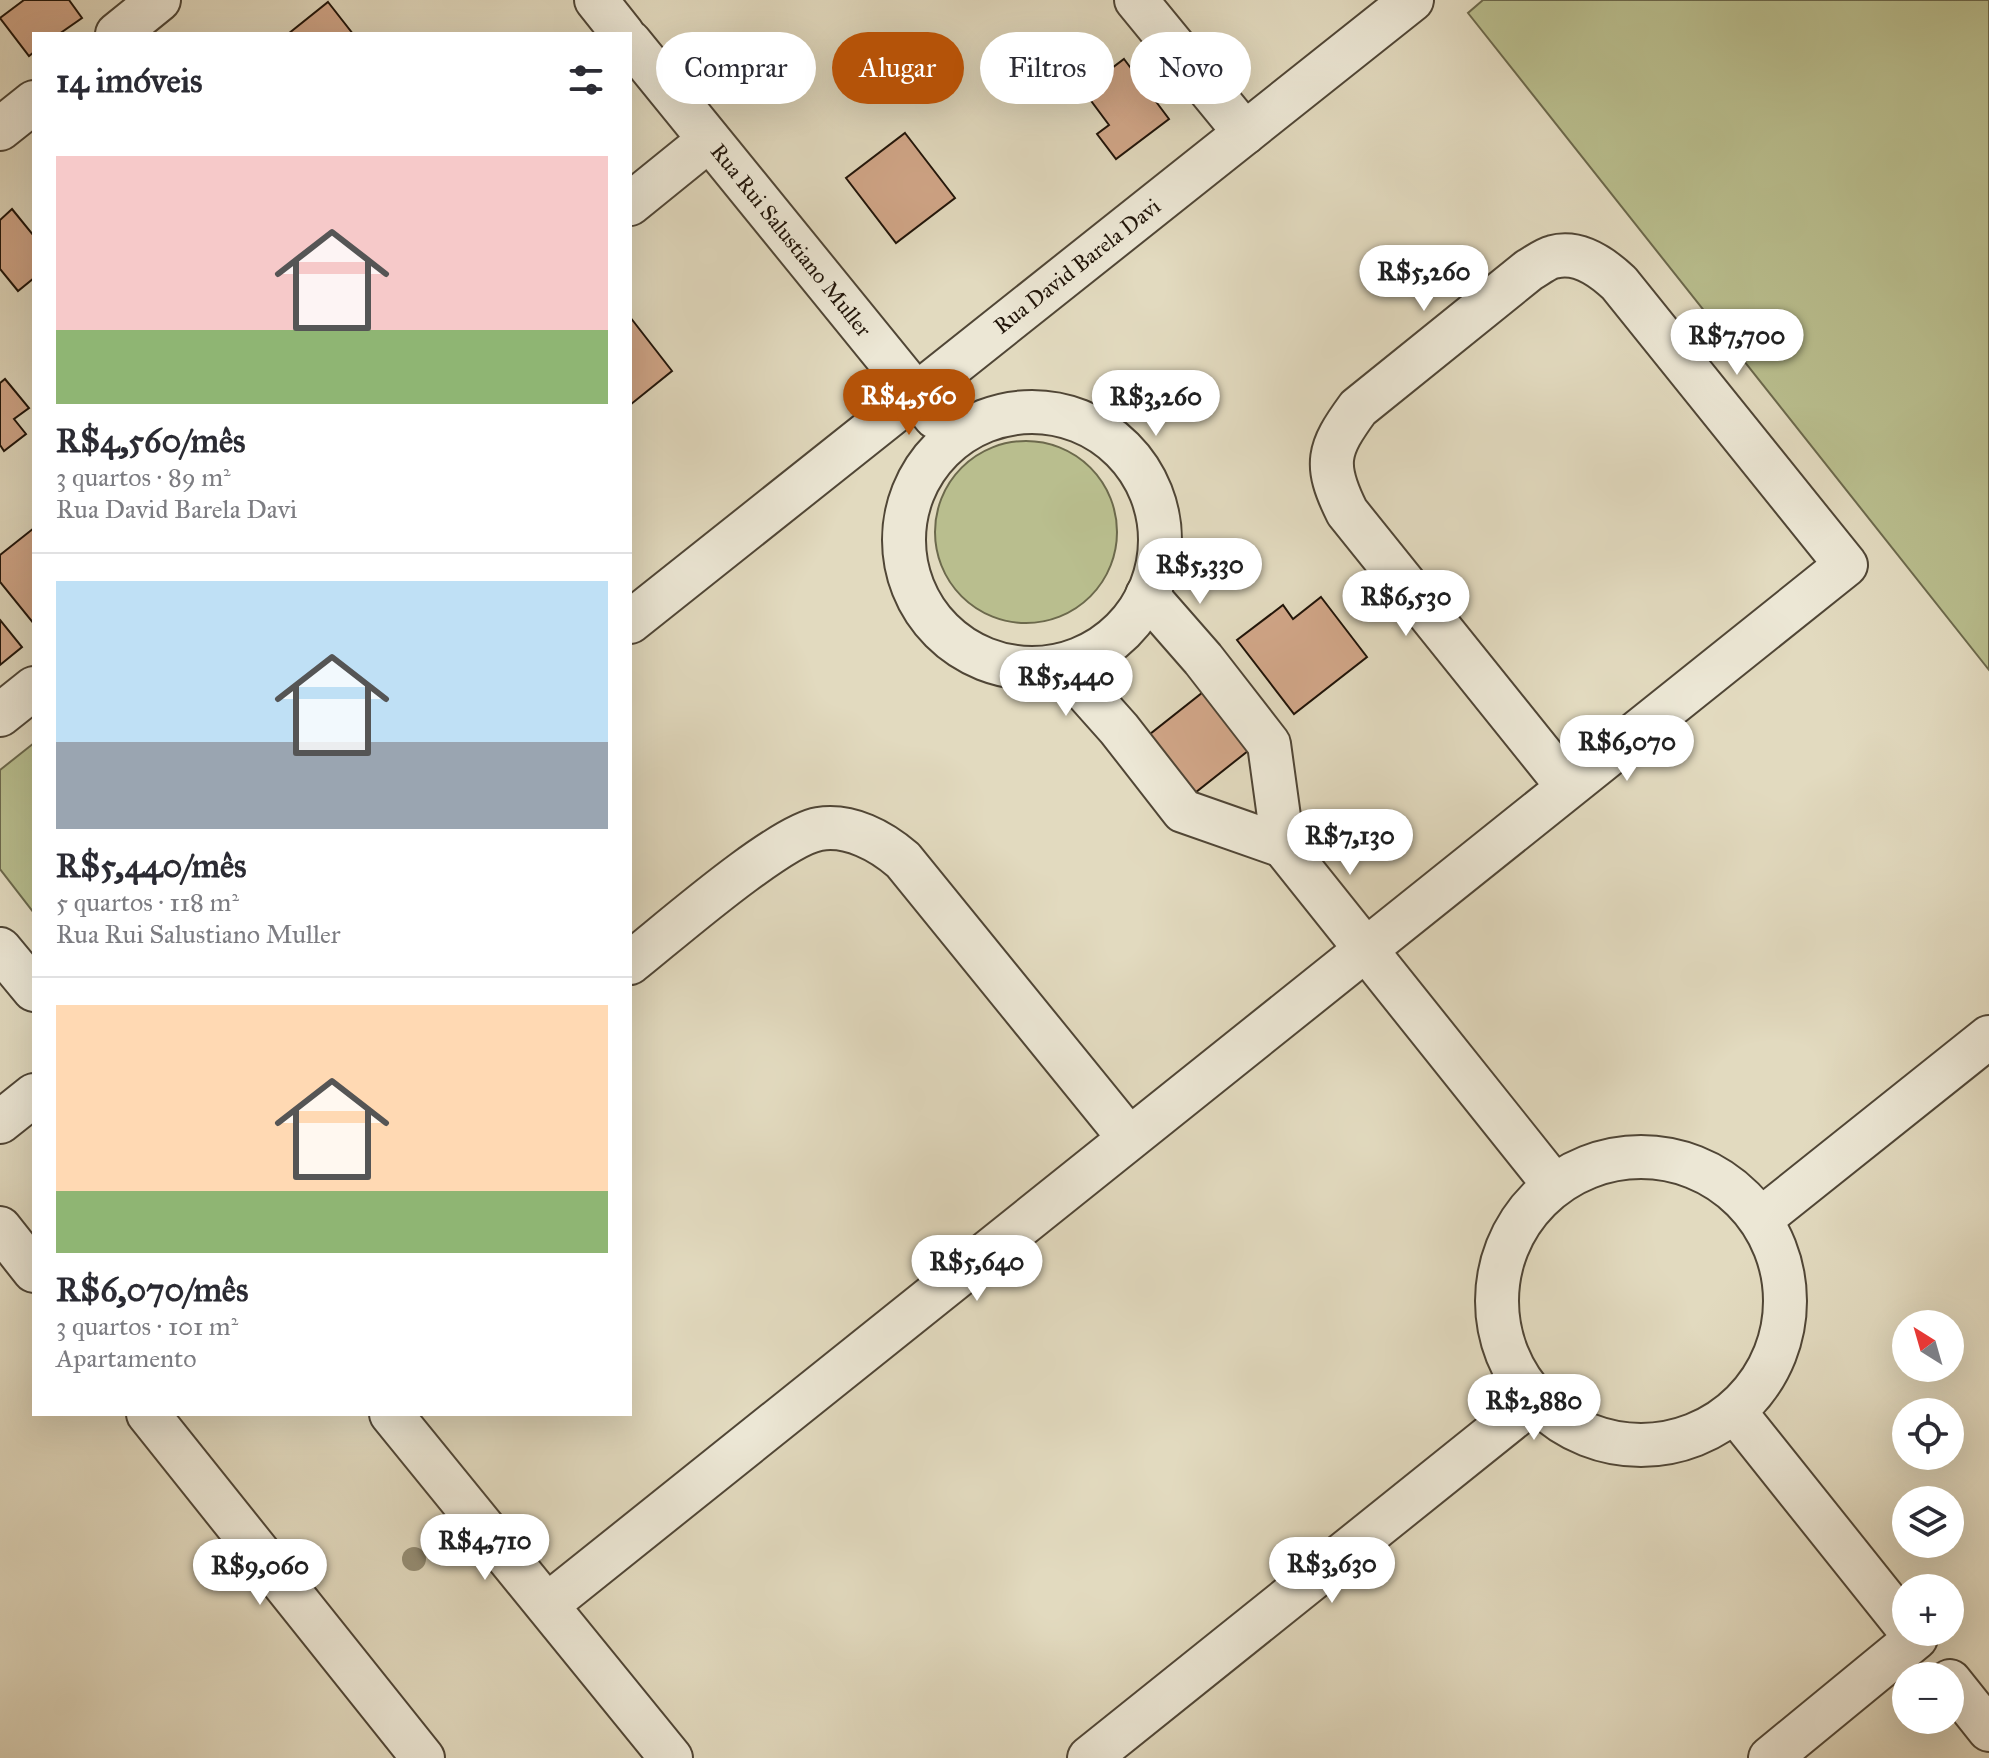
<!DOCTYPE html>
<html lang="pt">
<head>
<meta charset="utf-8">
<style>
  body { margin:0; font-family:"IM FELL Great Primer",serif; background:#f2f2f3; color:#2b2b33; height:100vh; display:flex; flex-direction:column; font-size:30px; white-space:nowrap }
  * { box-sizing:border-box; margin:0 }
  p { font-size:26px; color:#7c7c81 }
  .icon { flex:none; width:44px; height:44px; fill:none; stroke:currentColor; stroke-width:2; stroke-linecap:round; stroke-linejoin:round }
  .map { position:relative; flex:1; overflow:hidden }
  .details { position:absolute; left:32px; top:32px; width:600px; height:1384px; display:flex; flex-direction:column; background:#fff; border-radius:0px; box-shadow:0 8px 32px #0002 }
  .details>* { flex:none }
  .top-card { position:absolute; left:656px; top:32px; width:760px; height:72px; display:flex; gap:16px }
  .needle { width:52px; rotate:323deg }
  .fabs { position:absolute; left:1892px; top:1310px; display:grid; gap:16px }
  .fabs a { display:grid; place-items:center; width:72px; height:72px; border-radius:50%; background:#fff; box-shadow:0 8px 32px #0002; font-size:40px }
  .price { position:absolute; translate:-50% -68px; padding:0 18px; border-radius:28px; background:#fff; color:#222; font-size:26px; line-height:52px; filter:drop-shadow(0 2px 4px #0008) }
  .price::after { content:''; position:absolute; left:50%; top:48px; width:24px; height:18px; margin-left:-12px; background:inherit; clip-path:polygon(0 0,100% 0,50% 100%) }
  .price.selected { background:#b45309; color:#fff }
  ul { padding:0; list-style:none }
  li { display:grid; align-content:center; gap:16px; height:424px; padding:0 24px }
  li+li { border-top:2px solid #e1e1e2 }
  li span { display:grid; place-items:center; height:248px; border-radius:0px; color:#555 }
  li>.icon { margin-inline-start:auto }
  span .icon { width:144px; height:144px; fill:#fffc; stroke-width:1 }
  li b { font-size:34px }
  h2 { display:flex; justify-content:space-between; align-items:center; height:96px; padding:0 24px; font-size:34px }
  .tag { padding:0 28px; border-radius:36px; background:#fff; box-shadow:0 8px 32px #0002; font-size:28px; line-height:72px }
  .tag.selected { background:#b45309; color:#fff }
  .map>svg:first-child { display:block }
  .green { fill:#b9be8e; stroke:#6c694c; stroke-width:2 }
  .building { fill:#d1a688; stroke:#201409; stroke-width:2 }
  .lines { fill:none; stroke-linecap:round; stroke-linejoin:round }
  .street-casing { stroke:#504636; stroke-width:46 }
  .street { stroke:#ece7d5; stroke-width:42 }
  .tree { fill:#958e75 }
  .labels { text-anchor:middle; dominant-baseline:central; stroke-width:6; stroke-linejoin:round; paint-order:stroke }
  .street-label { font-size:22px; fill:#201409; stroke:#ece7d5 }
</style>
</head>
<body>
<div class="map">
<svg width="1989" height="1758" viewBox="0 0 1989 1758">
  <rect width="100%" height="100%" fill="#e2dabf"/>
  <filter id="stains"><feTurbulence type="fractalNoise" baseFrequency=".0025" numOctaves="4"/><feColorMatrix values="0 0 0 0 .2 0 0 0 0 .09 0 0 0 0 .02 0 0 0 .5 -.17"/></filter>
  <radialGradient id="worn" r=".72"><stop offset=".6" stop-color="#630" stop-opacity="0"/><stop offset="1" stop-color="#630" stop-opacity=".3"/></radialGradient>
  <!-- green -->
  <g class="green">
    <polygon points="1483,0 1989,0 1989,670 1468,13"/>
    <circle cx="1026" cy="532" r="91"/>
    <polygon points="34,743 34,913 0,869 0,770"/>
  </g>
  <!-- building -->
  <g class="building">
    <polygon points="24,0 69,0 82,18 59,34 34,34 34,52 29,56 0,18"/>
    <polygon points="328,2 353,34 288,34"/>
    <polygon points="1124,59 1169,119 1116,159 1097,134 1109,125 1083,90"/>
    <polygon points="905,133 955,198 896,243 846,178"/>
    <polygon points="12,209 34,236 34,278 18,291 0,269 0,220"/>
    <polygon points="630,317 672,371 630,405"/>
    <polygon points="5,379 29,408 14,419 26,434 4,451 0,445 0,383"/>
    <polygon points="34,528 34,624 0,582 0,555"/>
    <polygon points="1321,597 1367,657 1294,714 1237,640 1283,605 1293,619"/>
    <polygon points="0,620 22,647 0,665"/>
    <polygon points="1212,685 1258,743 1186,800 1140,742"/>
  </g>
  <g class="lines">
    <!-- street casing -->
    <g class="street-casing">
      <g id="street">
        <polyline points="596,0 623,34"/>
        <polyline points="1136,0 1245,133"/>
        <polyline points="117,34 159,0"/>
        <polyline points="630,42 935,417"/>
        <polyline points="0,129 34,102"/>
        <polyline points="630,204 709,140"/>
        <circle cx="1032" cy="540" r="128"/>
        <polyline points="1147,595 1203,659 1269,744 1283,846 1554,1185"/>
        <polyline points="630,622 1412,0"/>
        <polyline points="1062,665 1119,729 1183,811 1283,846"/>
        <polyline points="0,715 34,688"/>
        <polyline points="0,949 34,990"/>
        <path d="M 630,963 C 668,933 778,836 819,829 C 850,824 881,841 903,860 L 1129,1138"/>
        <polyline points="0,1122 34,1095"/>
        <circle cx="1641" cy="1301" r="144"/>
        <polyline points="1761,1219 1989,1037"/>
        <polyline points="0,1228 34,1271"/>
        <polyline points="1735,1412 1906,1626"/>
        <polyline points="148,1414 423,1758"/>
        <polyline points="391,1414 671,1758"/>
        <path d="M 547,1605 L 1846,565 L 1619,283 C 1602,267 1578,250 1553,257 C 1545,259 1536,266 1529,270 L 1358,408 C 1328,449 1323,464 1347,512 L 1568,787"/>
        <polyline points="1950,1681 1989,1730"/>
        <polyline points="1089,1758 1534,1401"/>
        <polyline points="1770,1758 1916,1638"/>
      </g>
    </g>
    <!-- street -->
    <use href="#street" class="street"/>
  </g>
  <!-- trees -->
  <circle class="tree" cx="414" cy="1559" r="12"/>
  <g class="labels">
    <!-- street labels -->
    <g class="street-label">
      <text transform="translate(791 240) rotate(51)">Rua Rui Salustiano Muller</text>
      <text transform="translate(1077 266) rotate(-38)">Rua David Barela Davi</text>
    </g>
  </g>
  <rect width="100%" height="100%" filter="url(#stains)"/>
  <rect width="100%" height="100%" fill="url(#worn)"/>
</svg>
<div class="fabs">
<a><svg class="needle" viewBox="-14 -14 28 28"><path d="M0-13l5 13h-10z" fill="#e53935"/><path d="M0 13l5-13h-10z" fill="#7c7c81"/></svg></a>
<a><svg class="icon" aria-label="locate" viewBox="0 0 24 24"><circle cx="12" cy="12" r="6"/><path d="M12 2v4M12 18v4M2 12h4M18 12h4"/></svg></a>
<a><svg class="icon" aria-label="layers" viewBox="0 0 24 24"><path d="M12 4l9 5-9 5-9-5zM3 14l9 5 9-5"/></svg></a>
<a>+</a>
<a>−</a>
</div>
<b class="price" style="left:1424px;top:313px">R$5,260</b>
<b class="price" style="left:1737px;top:377px">R$7,700</b>
<b class="price selected" style="left:909px;top:437px">R$4,560</b>
<b class="price" style="left:1156px;top:438px">R$3,260</b>
<b class="price" style="left:1200px;top:606px">R$5,330</b>
<b class="price" style="left:1406px;top:638px">R$6,530</b>
<b class="price" style="left:1066px;top:718px">R$5,440</b>
<b class="price" style="left:1627px;top:783px">R$6,070</b>
<b class="price" style="left:1350px;top:877px">R$7,130</b>
<b class="price" style="left:977px;top:1303px">R$5,640</b>
<b class="price" style="left:1534px;top:1442px">R$2,880</b>
<b class="price" style="left:485px;top:1582px">R$4,710</b>
<b class="price" style="left:1332px;top:1605px">R$3,630</b>
<b class="price" style="left:260px;top:1607px">R$9,060</b>
<div class="top-card">
<a class="tag">Comprar</a>
<a class="tag selected">Alugar</a>
<a class="tag">Filtros</a>
<a class="tag">Novo</a>
</div>
<section class="details">
<h2>14 imóveis<svg class="icon" aria-label="filters" viewBox="0 0 24 24"><path d="M4 7h16M4 17h16"/><circle cx="9" cy="7" r="2"/><circle cx="15" cy="17" r="2"/></svg></h2>
<ul>
<li><span style="background:linear-gradient(#f6c9c9 70%,#8fb573 0)"><svg class="icon" aria-label="home" viewBox="0 0 24 24"><path d="M3 11l9-7 9 7M6 9v11h12V9"/></svg></span><div><b>R$4,560/mês</b><p>3 quartos · 89 m²</p><p>Rua David Barela Davi</p></div></li>
<li><span style="background:linear-gradient(#bfe0f5 65%,#9aa5b1 0)"><svg class="icon" aria-label="home" viewBox="0 0 24 24"><path d="M3 11l9-7 9 7M6 9v11h12V9"/></svg></span><div><b>R$5,440/mês</b><p>5 quartos · 118 m²</p><p>Rua Rui Salustiano Muller</p></div></li>
<li><span style="background:linear-gradient(#ffd9b3 75%,#8fb573 0)"><svg class="icon" aria-label="home" viewBox="0 0 24 24"><path d="M3 11l9-7 9 7M6 9v11h12V9"/></svg></span><div><b>R$6,070/mês</b><p>3 quartos · 101 m²</p><p>Apartamento</p></div></li>
</ul>
</section>
</div>
</body>
</html>
